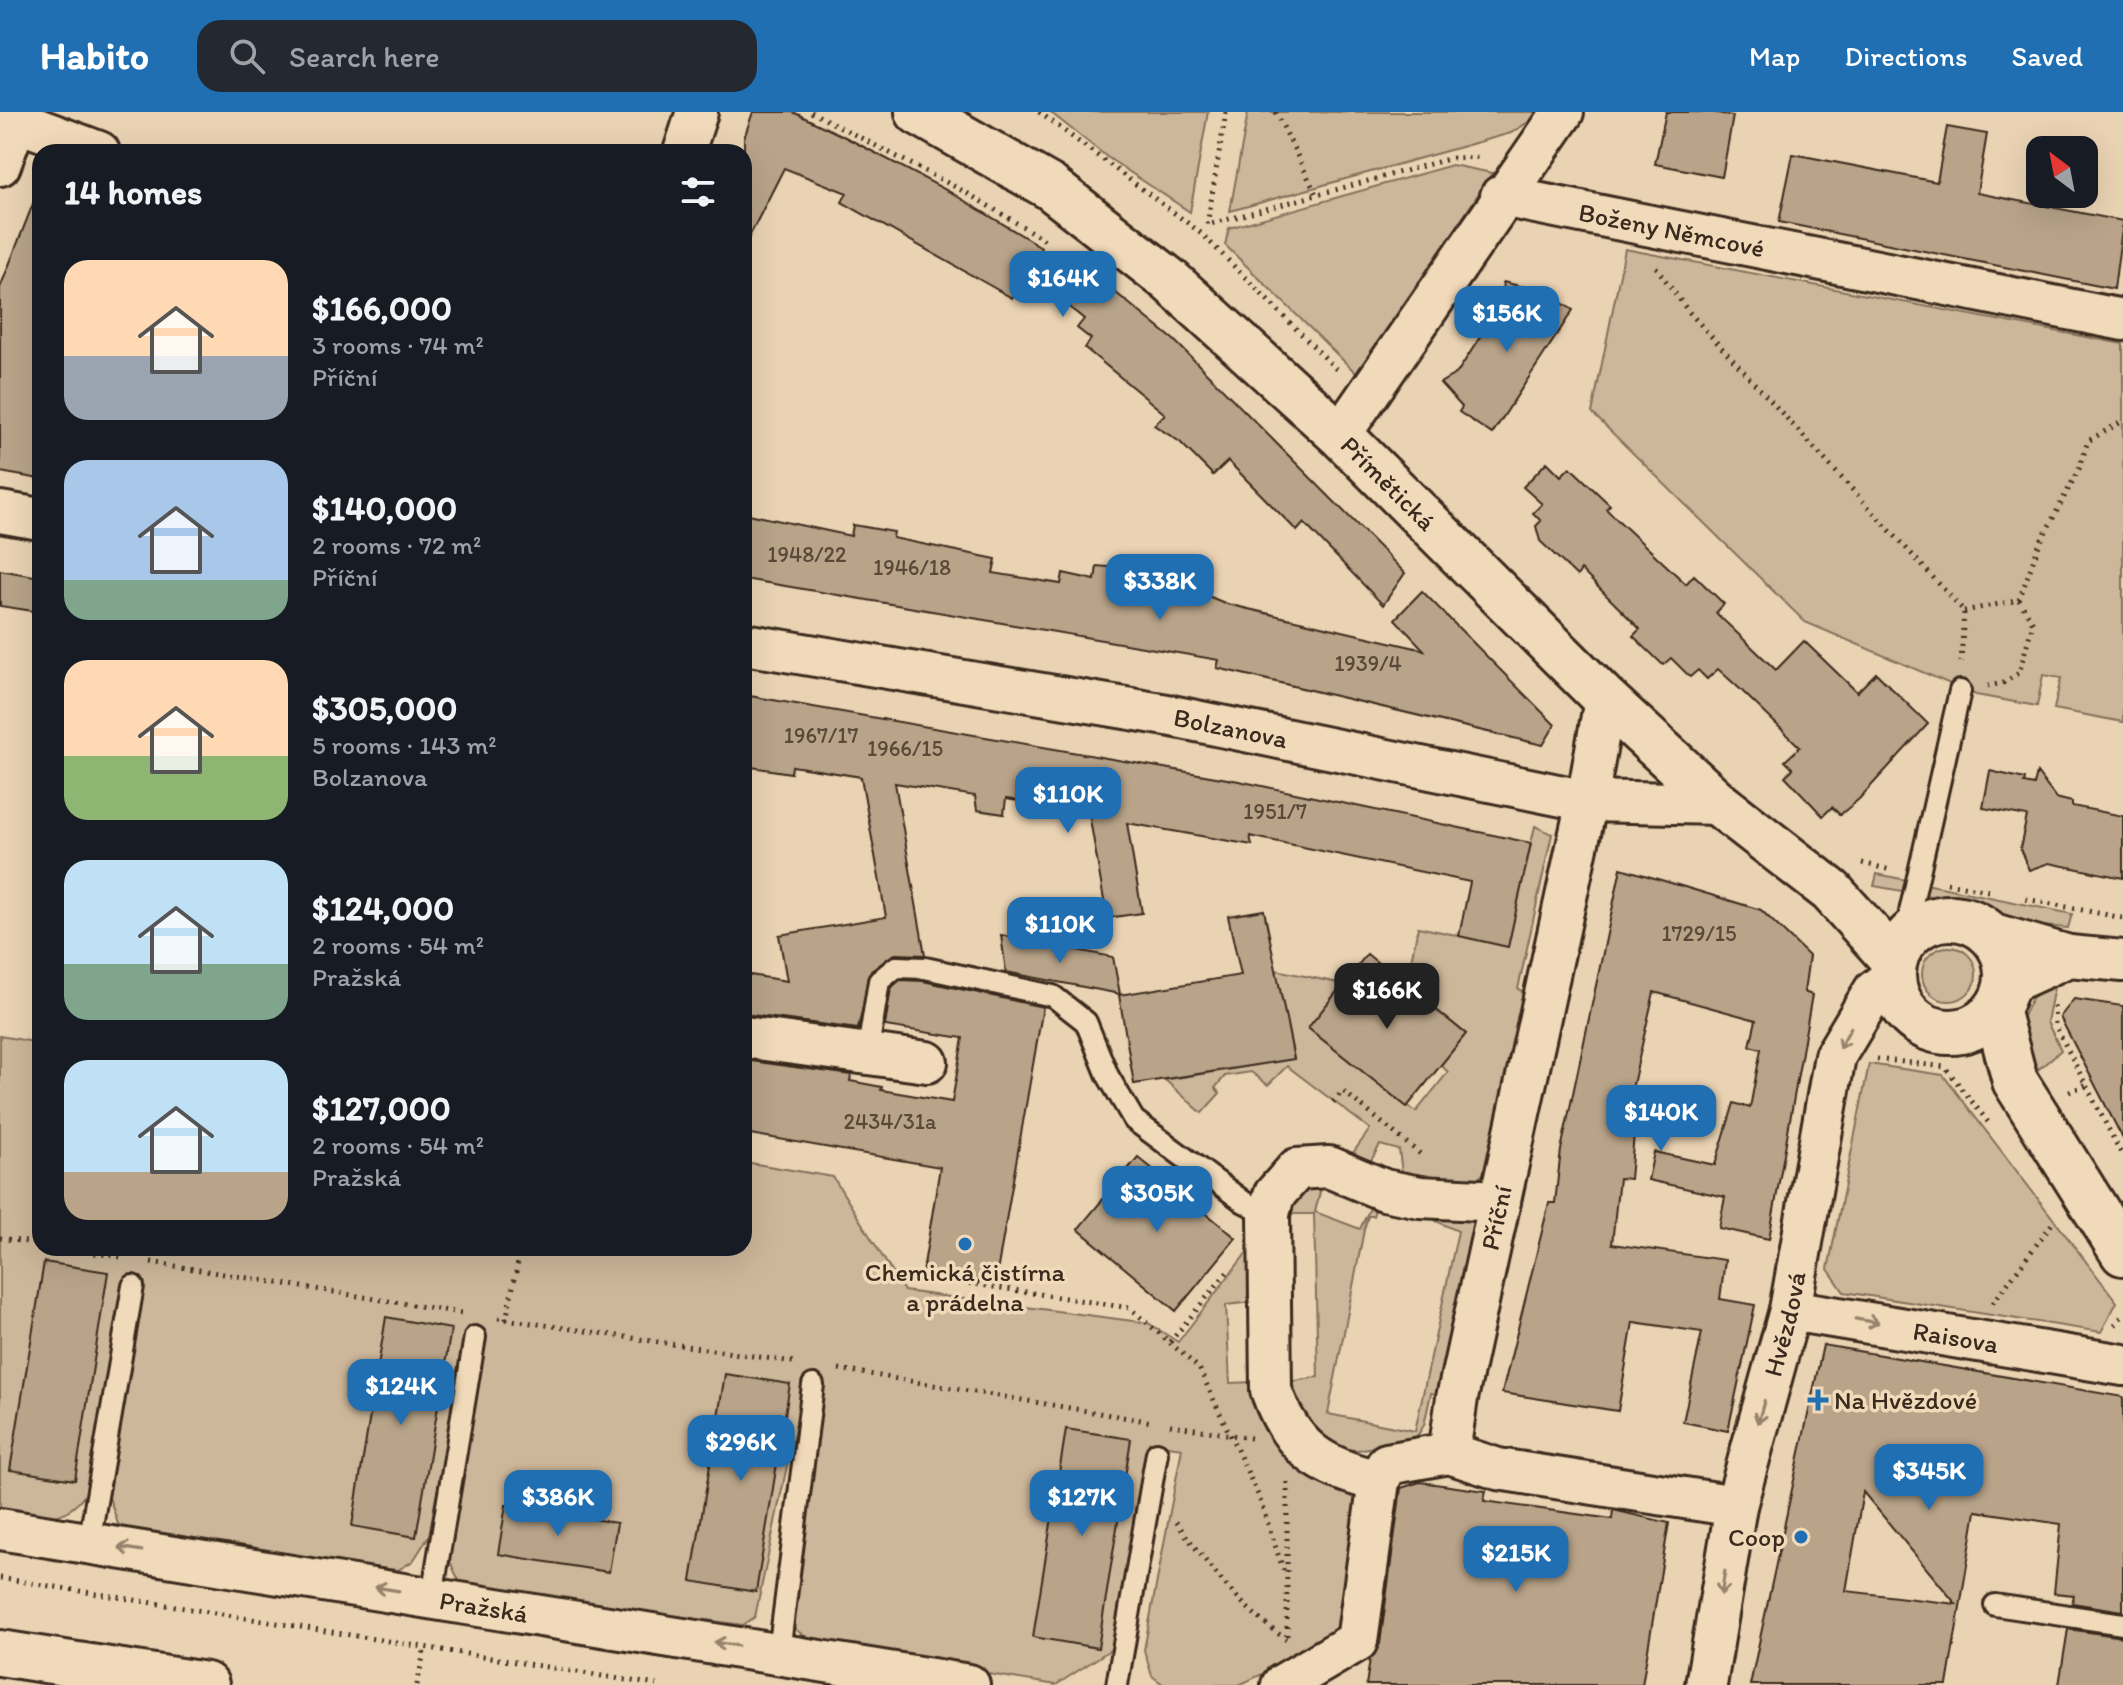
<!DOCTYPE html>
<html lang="en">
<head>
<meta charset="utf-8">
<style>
  body { margin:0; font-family:Itim,sans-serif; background:#242831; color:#f1f3f6; height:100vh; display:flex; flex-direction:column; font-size:30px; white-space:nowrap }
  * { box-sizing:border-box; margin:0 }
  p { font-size:26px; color:#9ea1a6 }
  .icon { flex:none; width:44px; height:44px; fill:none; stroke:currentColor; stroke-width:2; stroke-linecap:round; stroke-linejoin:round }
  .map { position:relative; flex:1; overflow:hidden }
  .details { position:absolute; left:32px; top:32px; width:720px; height:1112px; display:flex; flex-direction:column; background:#171b24; border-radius:24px; box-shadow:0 8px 32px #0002 }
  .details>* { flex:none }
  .needle { width:52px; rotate:328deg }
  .buttons { position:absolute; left:2026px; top:24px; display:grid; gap:16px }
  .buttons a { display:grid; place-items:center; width:72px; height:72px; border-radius:16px; background:#171b24; box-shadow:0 8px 32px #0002; font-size:40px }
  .price { position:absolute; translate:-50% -68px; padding:0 18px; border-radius:16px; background:#1f6fb2; color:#fff; font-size:26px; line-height:52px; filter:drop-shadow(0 2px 4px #0008) }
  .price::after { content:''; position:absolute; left:50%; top:48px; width:24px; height:18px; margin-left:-12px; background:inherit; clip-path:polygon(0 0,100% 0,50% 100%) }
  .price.selected { background:#222; color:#fff }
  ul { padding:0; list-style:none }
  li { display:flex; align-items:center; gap:24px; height:200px; padding:0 32px }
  li span { display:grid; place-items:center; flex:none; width:224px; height:160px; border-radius:24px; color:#555 }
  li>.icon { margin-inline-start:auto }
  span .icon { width:96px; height:96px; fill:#fffc; stroke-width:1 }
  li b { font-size:34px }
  h2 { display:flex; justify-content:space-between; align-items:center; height:96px; padding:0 32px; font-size:34px }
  header { display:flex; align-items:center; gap:48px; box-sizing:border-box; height:112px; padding:0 40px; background:#1f6fb2; color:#fff }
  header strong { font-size:38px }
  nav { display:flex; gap:44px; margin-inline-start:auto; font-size:28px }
  .search { width:560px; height:72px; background:#242831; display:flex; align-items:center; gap:20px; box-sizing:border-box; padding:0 28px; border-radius:24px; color:#9ea1a6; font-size:30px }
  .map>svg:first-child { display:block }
  .green { fill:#cdb79a; stroke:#84705c; stroke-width:2 }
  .building { fill:#b9a489; stroke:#3b2a1e; stroke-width:2; fill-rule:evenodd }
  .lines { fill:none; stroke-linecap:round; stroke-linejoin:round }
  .service-casing { stroke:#3b2a1e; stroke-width:26 }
  .minor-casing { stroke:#3b2a1e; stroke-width:46 }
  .secondary-casing { stroke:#3b2a1e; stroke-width:50 }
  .primary-casing { stroke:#3b2a1e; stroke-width:50 }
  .path { stroke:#3b2a1e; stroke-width:5; stroke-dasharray:2 6; stroke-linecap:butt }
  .service { stroke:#f1dab9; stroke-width:20 }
  .minor { stroke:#f1dab9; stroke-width:40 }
  .secondary { stroke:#f1dab9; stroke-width:44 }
  .primary { stroke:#f1dab9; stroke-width:44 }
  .oneway { stroke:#96826c }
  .poi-dot { fill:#1f6fb2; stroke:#f1dab9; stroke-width:3 }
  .labels { text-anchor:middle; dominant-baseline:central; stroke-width:7; stroke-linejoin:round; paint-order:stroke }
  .number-label { font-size:22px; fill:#5a4839 }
  .street-label { font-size:26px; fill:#3b2a1e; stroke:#f1dab9 }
  .poi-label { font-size:26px; fill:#3b2a1e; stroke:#f1dab9 }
</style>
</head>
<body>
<header>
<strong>Habito</strong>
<div class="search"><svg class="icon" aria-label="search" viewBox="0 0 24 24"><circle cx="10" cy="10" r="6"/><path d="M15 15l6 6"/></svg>Search here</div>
<nav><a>Map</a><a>Directions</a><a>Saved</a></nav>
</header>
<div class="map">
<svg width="2123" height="1573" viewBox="0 0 2123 1573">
  <rect width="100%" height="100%" fill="#ead3b3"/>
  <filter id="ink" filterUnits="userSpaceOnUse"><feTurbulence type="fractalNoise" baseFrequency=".0125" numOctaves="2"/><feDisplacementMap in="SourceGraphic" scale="16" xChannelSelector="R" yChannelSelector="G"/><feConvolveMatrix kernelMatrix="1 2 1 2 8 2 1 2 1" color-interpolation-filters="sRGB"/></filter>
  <g filter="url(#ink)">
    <!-- green -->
    <g class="green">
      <polygon points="1050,0 1208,0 1190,100 1107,45"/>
      <polygon points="1248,0 1544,0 1511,21 1230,99"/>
      <polygon points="1452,53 1492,61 1359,264 1225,133 1229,116"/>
      <polygon points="1625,137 2123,232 2123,610 2054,597 2061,566 2043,563 2037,594 1976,583 1805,510 1592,301"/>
      <polygon points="1535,714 1552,722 1518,877 1526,881 1488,1058 1476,1068 1402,1061 1399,1038 1380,1033 1370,1050 1353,1041 1370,1017 1287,954 1268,973 1251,960 1225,964 1215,976 1220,981 1202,1001 1165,968 1294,947 1276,858 1343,872 1308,916 1416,1000 1448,960 1441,953 1466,922 1406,873 1418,815 1508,834"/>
      <polygon points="1877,762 2072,802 2068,816 2004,811 1988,797 1964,790 1874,774"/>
      <circle cx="1949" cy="862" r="27"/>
      <polygon points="2055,870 2047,910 2061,938 2039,957 2030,947 2020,910 2032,886"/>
      <path d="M 0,924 L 40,931 L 40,1136 L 744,1136 L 744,1050 L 833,1065 L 904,1179 L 1148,1211 L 1178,1230 L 1251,1135 L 1254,1190 L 1226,1193 L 1230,1271 L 1254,1270 L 1308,1356 L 1354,1384 L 1360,1393 L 1349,1503 L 1333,1529 L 1239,1573 L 1164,1573 L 1152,1564 L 1144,1538 L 1182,1336 L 1149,1331 L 1113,1536 L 1056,1573 L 817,1534 L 794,1516 L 788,1491 L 824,1269 L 806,1264 L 755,1505 L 743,1513 L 475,1477 L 459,1469 L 448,1445 L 485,1222 L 466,1219 L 429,1424 L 413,1449 L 398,1458 L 248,1442 L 130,1423 L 118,1412 L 109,1385 L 143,1168 L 126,1165 L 89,1377 C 65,1415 39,1405 0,1400 Z"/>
      <polygon points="1869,952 1943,963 2117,1190 2101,1220 1844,1180 1828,1157"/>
      <polygon points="1313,1072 1321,1076 1315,1100 1360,1117 1370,1096 1376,1094 1373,1104 1368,1104 1364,1118 1328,1302 1415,1319 1458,1119 1436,1109 1437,1106 1467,1105 1475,1114 1441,1283 1431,1281 1424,1313 1415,1327 1358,1338 1337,1337 1299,1312 1289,1270 1318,1265 1314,1102 1292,1102 1288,1097 1302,1078"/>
    </g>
    <!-- building -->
    <g class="building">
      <polygon points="753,0 793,0 845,25 950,80 1041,135 1040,138 1110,176 1174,228 1405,461 1383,493 1304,411 1297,419 1228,349 1213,363 1180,330 1154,313 1165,302 1085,236 1091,227 1077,216 1084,207 1027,161 1012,186 842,90 847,81 784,56 744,135 744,26"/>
      <polygon points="1666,0 1712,0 1733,4 1722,65 1655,52"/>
      <polygon points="1947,15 1987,22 1977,81 2123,109 2114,177 1779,110 1793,42 1937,70"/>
      <polygon points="38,79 40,79 40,367 0,360 0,176"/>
      <polygon points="1503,170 1545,180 1573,198 1492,322 1459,300 1462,295 1440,271 1457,261 1505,186"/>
      <polygon points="1547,350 1561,364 1570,355 1610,393 1606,397 1686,472 1694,463 1724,492 1716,501 1776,558 1804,529 1857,580 1876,561 1928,612 1859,687 1840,703 1832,695 1823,704 1785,664 1793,657 1785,649 1800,635 1740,577 1718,557 1707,567 1698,558 1690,565 1671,546 1663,553 1633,524 1640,517 1581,458 1577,464 1540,429 1536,414 1541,409 1533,401 1542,392 1523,375"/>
      <polygon points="744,401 851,424 853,413 894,420 893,426 996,447 993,461 1061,472 1063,461 1095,468 1097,454 1186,462 1203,465 1208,484 1227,492 1424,538 1395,507 1422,479 1555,613 1543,633 1217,556 1219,548 744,467"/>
      <polygon points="0,458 40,465 40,500 0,494"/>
      <polygon points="744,583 1239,669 1531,731 1508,835 1459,824 1470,770 1250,724 1252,733 1127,711 1142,801 1107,806 1089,701 1006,687 1004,702 977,698 975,684 895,671 925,843 895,842 871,859 858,917 744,902 744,862 787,869 779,823 886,805 861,665 792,654 791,661 744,654"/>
      <polygon points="1990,659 2025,667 2024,671 2034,673 2037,661 2056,686 2072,690 2072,694 2123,704 2123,766 2049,751 2029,758 2020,737 2027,704 1983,696"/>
      <polygon points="1621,756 1761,798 1809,844 1804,880 1812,883 1769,1127 1719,1116 1725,1085 1648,1068 1654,1040 1715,1053 1734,991 1750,996 1761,937 1750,934 1756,908 1654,880 1622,1021 1634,1022 1630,1067 1619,1066 1612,1132 1725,1148 1720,1187 1755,1193 1728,1319 1683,1310 1702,1220 1633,1210 1618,1299 1502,1281 1549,1091 1555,1091 1561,1038"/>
      <polygon points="1264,798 1294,947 1134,972 1119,883 1241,863 1228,804"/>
      <polygon points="1001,823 1113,845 1120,882 1006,860"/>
      <polygon points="1367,842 1466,922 1407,995 1308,916"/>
      <polygon points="900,868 923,869 1043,895 995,1172 923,1159 940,1055 744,1021 744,948 851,963 850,969 882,975 881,978 952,990 963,926 885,914 891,876"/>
      <polygon points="2074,887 2123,894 2123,1027 2060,905"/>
      <polygon points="1138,1045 1236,1126 1176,1199 1078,1117"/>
      <polygon points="44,1150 108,1160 75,1368 10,1358"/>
      <polygon points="386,1205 451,1217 416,1425 352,1414"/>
      <path d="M 1823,1233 L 2123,1285 L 2123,1499 L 2072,1491 L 2074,1483 L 2054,1481 L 2061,1412 L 1976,1399 L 1947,1573 L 1750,1573 ZM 1863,1380 L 1956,1492 L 1846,1479 Z"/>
      <polygon points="725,1262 790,1272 756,1480 691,1469"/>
      <polygon points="1066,1317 1131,1327 1098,1536 1033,1525"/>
      <polygon points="1420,1370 1486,1379 1484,1389 1612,1407 1613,1398 1669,1411 1642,1573 1366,1573 1370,1547 1380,1532 1401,1376"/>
      <polygon points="506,1393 617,1411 609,1460 498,1442"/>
      <polygon points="2068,1517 2123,1525 2123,1573 2059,1573"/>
    </g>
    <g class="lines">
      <!-- service casing -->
      <g class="service-casing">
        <g id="service">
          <polyline points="1910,800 1960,579"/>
          <polyline points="867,944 879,869 896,855 925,856 1053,884 1086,910 1108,964 1134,1008 1244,1090 1269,1102"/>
          <polyline points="89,1431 133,1174"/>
          <polyline points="432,1484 475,1225"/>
          <polyline points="1995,1493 2123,1512"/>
          <polyline points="779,1540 813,1273"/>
          <polyline points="1117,1573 1157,1341"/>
        </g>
      </g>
      <!-- minor casing -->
      <g class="minor-casing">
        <g id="minor">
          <polyline points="0,3 99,40"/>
          <polyline points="684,40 697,0"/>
          <polyline points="0,53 16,10"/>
          <path id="s1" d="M 1501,84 L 2123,208"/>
          <polyline points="1340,323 1563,0"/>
          <polyline points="0,400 40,407"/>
          <path id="s2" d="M 744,532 L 1167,603 L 1587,689 L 1719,692"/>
          <polyline points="1990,821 2069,844 2123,849"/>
          <polyline points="2007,872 2069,844"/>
          <polyline points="744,925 927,950"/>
          <path id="s3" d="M 1790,1198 L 2123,1253"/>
          <path id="s4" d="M 1449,1341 L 1457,1286 L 1587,689 L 1605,587"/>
          <path d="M 1379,1369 C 1321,1356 1291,1336 1271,1278 L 1269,1102 L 1274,1083 L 1297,1057 L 1329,1055 L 1384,1078 L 1420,1085 L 1500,1089"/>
          <path id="s5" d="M 0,1417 L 969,1573"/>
          <polyline points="1282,1573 1357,1529 1379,1369 1387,1352 1449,1341 1498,1357 1736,1394"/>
          <path id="s6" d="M 1706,1573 L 1736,1394 L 1790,1198 L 1835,944 L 1874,879 L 1892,865"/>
        </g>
      </g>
      <!-- secondary casing -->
      <g class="secondary-casing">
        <g id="secondary">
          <path id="s7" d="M 918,0 L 1050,75 L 1168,167 L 1340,323 L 1605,587 L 1719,692 L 1831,779 L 1894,849"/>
          <circle cx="1950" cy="863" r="57"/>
          <polyline points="1996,897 2015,969 2123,1141"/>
        </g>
      </g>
      <!-- primary casing -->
      <g class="primary-casing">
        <polyline id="primary" points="0,1541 206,1573"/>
      </g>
      <!-- path -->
      <g class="path">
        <polyline points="811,0 967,81 1045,128"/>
        <polyline points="1039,0 1201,121 1338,259"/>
        <polyline points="1226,0 1207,113 1452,46 1483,45"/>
        <polyline points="1276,0 1317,84"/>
        <polyline points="1656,155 1688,199 1964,499 1961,550"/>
        <polyline points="2019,488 2039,433 2079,357 2088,329 2123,309"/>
        <polyline points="1964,499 2019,488 2033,511 2019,561 2003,571 1988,574"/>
        <polyline points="1862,751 1891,758"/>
        <polyline points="1947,771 1989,779"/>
        <polyline points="2026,787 2123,806"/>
        <polyline points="2054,894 2055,913 2123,1045"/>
        <polyline points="1877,947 1945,955 1988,1010"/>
        <polyline points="2069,980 2087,972"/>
        <polyline points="1333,990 1343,979 1424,1045"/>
        <polyline points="0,1126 40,1132"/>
        <polyline points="63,1136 121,1145"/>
        <polyline points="151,1150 461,1201"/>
        <polyline points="961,1170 1130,1196 1199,1256 1259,1385 1284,1460"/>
        <polyline points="1993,1191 2054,1109"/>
        <polyline points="498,1206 793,1250"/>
        <polyline points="506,1208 521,1136"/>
        <polyline points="2115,1213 2123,1203"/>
        <polyline points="1170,1230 1230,1157"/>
        <polyline points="839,1257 1152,1310"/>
        <polyline points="1170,1313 1251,1326"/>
        <polyline points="1287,1370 1287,1524"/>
        <path d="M 1176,1410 C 1209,1454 1240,1496 1286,1527"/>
        <polyline points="0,1466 657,1573"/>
        <polyline points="417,1573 425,1535"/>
      </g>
      <!-- service -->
      <use href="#service" class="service"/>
      <!-- minor -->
      <use href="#minor" class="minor"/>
      <!-- secondary -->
      <use href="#secondary" class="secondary"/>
      <!-- primary -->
      <use href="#primary" class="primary"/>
    </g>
    <!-- one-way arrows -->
    <defs><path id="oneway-shaft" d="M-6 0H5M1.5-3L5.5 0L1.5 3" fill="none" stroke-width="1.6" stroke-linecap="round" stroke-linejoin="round" transform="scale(2)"/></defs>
    <g class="oneway">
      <use href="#oneway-shaft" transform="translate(1845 926) rotate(119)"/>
      <use href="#oneway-shaft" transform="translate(1867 1209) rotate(10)"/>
      <use href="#oneway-shaft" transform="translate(1761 1300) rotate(106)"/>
      <use href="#oneway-shaft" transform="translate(130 1437) rotate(-171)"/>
      <use href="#oneway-shaft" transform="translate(1723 1471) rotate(99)"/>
      <use href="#oneway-shaft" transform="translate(387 1477) rotate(-171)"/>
      <use href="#oneway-shaft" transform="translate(726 1532) rotate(-171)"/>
    </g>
  </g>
  <!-- markers -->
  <g class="poi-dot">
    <circle cx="965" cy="1132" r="8"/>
    <path d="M1814 1276h8v8h8v8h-8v8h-8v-8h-8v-8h8z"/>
    <circle cx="1801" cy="1425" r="8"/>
  </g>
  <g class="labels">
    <!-- number labels -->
    <g class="number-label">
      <text x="807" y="442">1948/22</text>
      <text x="912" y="455">1946/18</text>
      <text x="1368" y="551">1939/4</text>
      <text x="821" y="623">1967/17</text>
      <text x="905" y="636">1966/15</text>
      <text x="1275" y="699">1951/7</text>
      <text x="1699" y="821">1729/15</text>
      <text x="890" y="1009">2434/31a</text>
    </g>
    <!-- street labels -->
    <g class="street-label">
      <text stroke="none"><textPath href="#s1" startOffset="174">Boženy Němcové</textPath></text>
      <text stroke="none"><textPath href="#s7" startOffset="602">Přímětická</textPath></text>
      <text stroke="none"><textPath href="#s2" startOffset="494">Bolzanova</textPath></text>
      <text stroke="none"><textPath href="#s4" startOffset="240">Příční</textPath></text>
      <text stroke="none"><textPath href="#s6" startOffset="370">Hvězdová</textPath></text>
      <text stroke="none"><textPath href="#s3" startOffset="168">Raisova</textPath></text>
      <text stroke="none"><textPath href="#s5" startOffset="490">Pražská</textPath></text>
    </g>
    <!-- poi labels -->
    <g class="poi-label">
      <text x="965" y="1160">Chemická čistírna<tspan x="965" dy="30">a prádelna</tspan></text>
      <text x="1834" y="1288" text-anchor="start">Na Hvězdové</text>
      <text x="1785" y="1425" text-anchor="end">Coop</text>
    </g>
  </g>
</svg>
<div class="buttons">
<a><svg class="needle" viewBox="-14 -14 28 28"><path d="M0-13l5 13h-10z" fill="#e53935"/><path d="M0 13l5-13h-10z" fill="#9ea1a6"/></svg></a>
</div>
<b class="price" style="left:1063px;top:207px">$164K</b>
<b class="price" style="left:1507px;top:242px">$156K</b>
<b class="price" style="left:1160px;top:510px">$338K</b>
<b class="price" style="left:1068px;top:723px">$110K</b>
<b class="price" style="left:1060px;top:853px">$110K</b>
<b class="price selected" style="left:1387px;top:919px">$166K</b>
<b class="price" style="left:1661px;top:1041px">$140K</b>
<b class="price" style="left:1157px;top:1122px">$305K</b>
<b class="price" style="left:401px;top:1315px">$124K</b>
<b class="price" style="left:741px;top:1371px">$296K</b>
<b class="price" style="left:1929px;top:1400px">$345K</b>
<b class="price" style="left:558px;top:1426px">$386K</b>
<b class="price" style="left:1082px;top:1426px">$127K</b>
<b class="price" style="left:1516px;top:1482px">$215K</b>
<section class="details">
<h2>14 homes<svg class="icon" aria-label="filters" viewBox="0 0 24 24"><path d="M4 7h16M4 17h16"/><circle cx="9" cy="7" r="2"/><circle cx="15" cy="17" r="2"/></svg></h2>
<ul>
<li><span style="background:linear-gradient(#ffd9b3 60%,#9aa5b1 0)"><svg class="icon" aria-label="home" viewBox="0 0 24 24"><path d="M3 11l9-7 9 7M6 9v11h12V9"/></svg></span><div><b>$166,000</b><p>3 rooms · 74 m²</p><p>Příční</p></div></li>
<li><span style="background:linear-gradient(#a9c7e8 75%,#7fa58c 0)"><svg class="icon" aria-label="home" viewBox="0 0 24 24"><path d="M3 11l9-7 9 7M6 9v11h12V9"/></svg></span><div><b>$140,000</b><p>2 rooms · 72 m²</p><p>Příční</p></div></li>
<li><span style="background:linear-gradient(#ffd9b3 60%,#8fb573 0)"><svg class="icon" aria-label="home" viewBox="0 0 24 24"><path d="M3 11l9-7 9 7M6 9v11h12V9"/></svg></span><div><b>$305,000</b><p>5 rooms · 143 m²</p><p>Bolzanova</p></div></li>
<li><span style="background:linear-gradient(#bfe0f5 65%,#7fa58c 0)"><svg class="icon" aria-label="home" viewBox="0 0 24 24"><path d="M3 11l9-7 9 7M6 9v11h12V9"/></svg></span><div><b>$124,000</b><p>2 rooms · 54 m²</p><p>Pražská</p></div></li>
<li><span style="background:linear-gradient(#bfe0f5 70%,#b9a48a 0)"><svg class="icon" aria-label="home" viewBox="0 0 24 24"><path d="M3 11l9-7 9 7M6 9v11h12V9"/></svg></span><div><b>$127,000</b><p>2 rooms · 54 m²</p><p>Pražská</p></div></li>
</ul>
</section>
</div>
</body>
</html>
